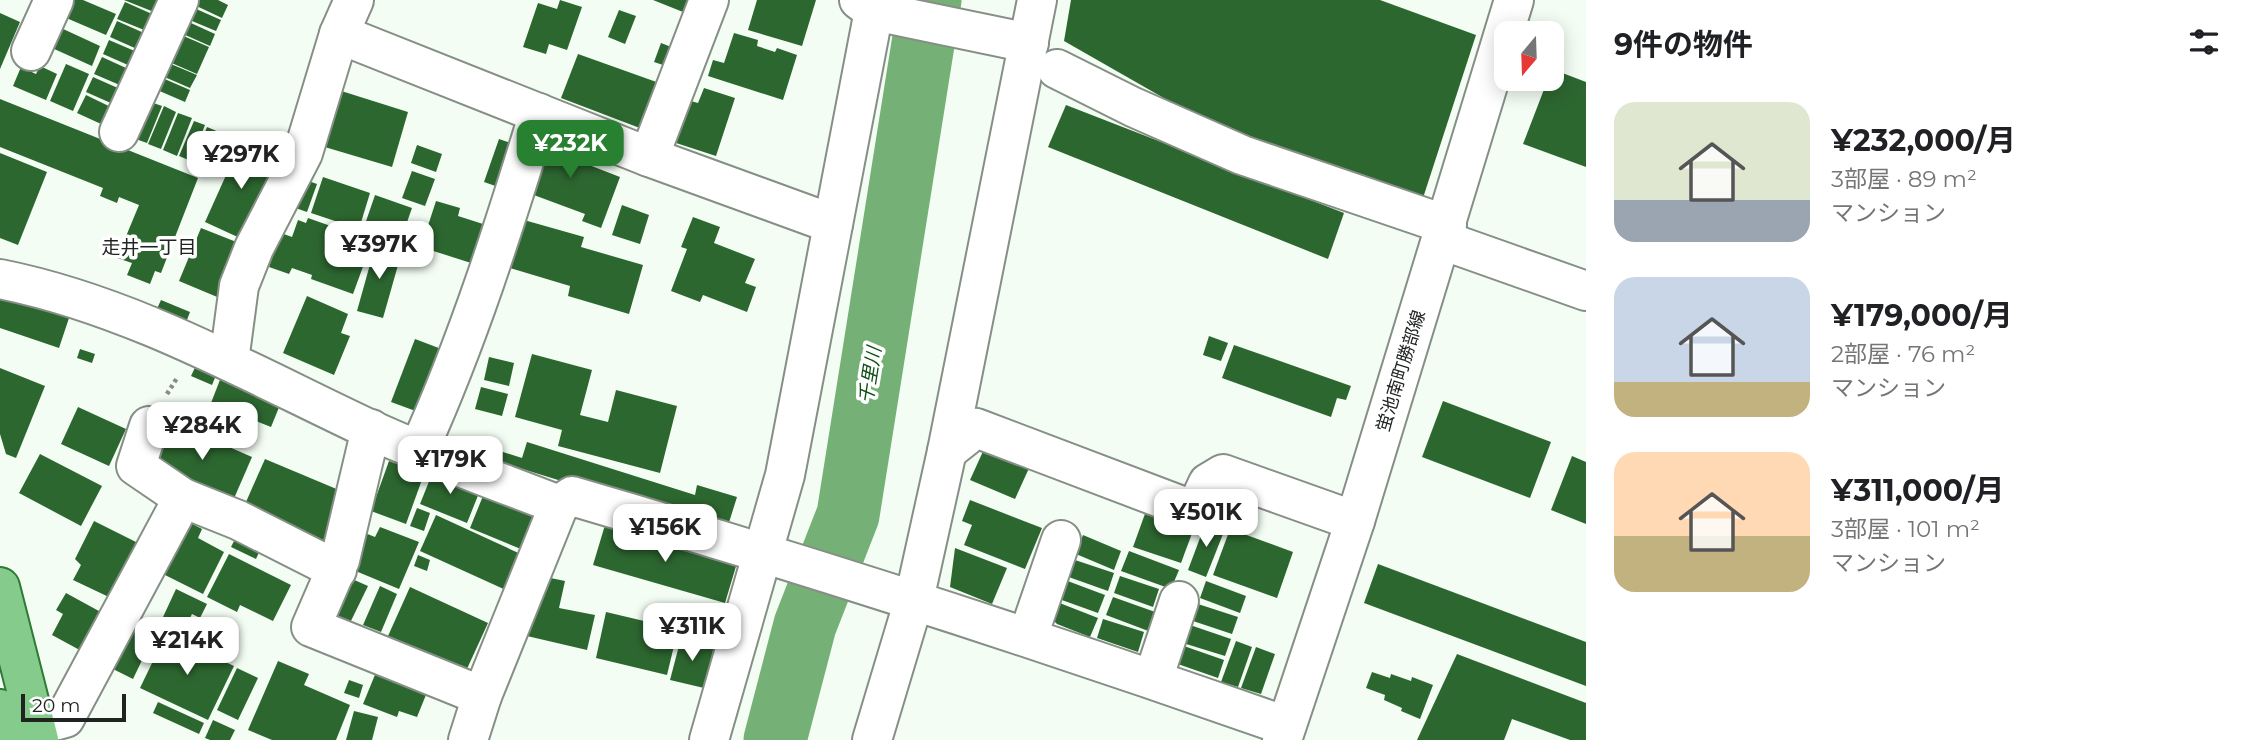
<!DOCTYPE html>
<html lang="ja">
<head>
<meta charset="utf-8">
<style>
  body { margin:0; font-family:Montserrat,"Noto Sans JP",sans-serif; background:#f6f6f6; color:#202124; height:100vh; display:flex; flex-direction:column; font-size:26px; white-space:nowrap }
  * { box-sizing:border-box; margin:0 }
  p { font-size:23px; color:#757577 }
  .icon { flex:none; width:38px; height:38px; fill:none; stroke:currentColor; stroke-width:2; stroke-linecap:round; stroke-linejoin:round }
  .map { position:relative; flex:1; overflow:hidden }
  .sheet { display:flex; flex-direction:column; background:#fff; width:665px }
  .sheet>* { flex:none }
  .needle { width:46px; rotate:199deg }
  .buttons { position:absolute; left:1494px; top:21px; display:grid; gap:14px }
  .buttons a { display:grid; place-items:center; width:70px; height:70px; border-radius:14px; background:#fff; box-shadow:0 4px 18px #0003; font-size:35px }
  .scale { position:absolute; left:21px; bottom:18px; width:105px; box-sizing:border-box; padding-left:7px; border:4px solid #202420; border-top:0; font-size:19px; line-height:24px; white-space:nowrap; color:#202420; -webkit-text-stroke:5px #fff; paint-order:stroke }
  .price { position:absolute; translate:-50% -60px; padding:0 16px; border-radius:14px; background:#fff; color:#222; font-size:23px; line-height:46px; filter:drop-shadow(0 2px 4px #0008) }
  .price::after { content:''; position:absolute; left:50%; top:42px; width:21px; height:16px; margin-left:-10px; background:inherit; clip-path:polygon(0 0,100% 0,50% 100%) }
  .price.active { background:#288130; color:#fff }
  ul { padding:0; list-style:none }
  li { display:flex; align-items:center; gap:21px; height:175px; padding:0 28px }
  li span { display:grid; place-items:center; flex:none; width:196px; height:140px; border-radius:21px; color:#555 }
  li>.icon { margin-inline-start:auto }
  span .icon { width:84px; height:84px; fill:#fffc; stroke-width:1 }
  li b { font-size:30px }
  h2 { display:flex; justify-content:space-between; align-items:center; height:84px; padding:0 28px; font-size:30px }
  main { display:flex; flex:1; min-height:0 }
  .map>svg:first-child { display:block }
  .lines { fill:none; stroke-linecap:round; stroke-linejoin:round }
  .river { stroke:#75b176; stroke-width:63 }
  .building { fill:#2d6730 }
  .minor-casing { stroke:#868f85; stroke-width:42 }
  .major-casing { stroke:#2d7a34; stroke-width:42 }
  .path { stroke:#868d86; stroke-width:4.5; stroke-dasharray:3.5 3.5; stroke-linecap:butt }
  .minor { stroke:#fff; stroke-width:38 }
  .major { stroke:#85cb8c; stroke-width:38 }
  .labels { text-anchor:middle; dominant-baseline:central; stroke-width:7; stroke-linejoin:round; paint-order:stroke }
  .street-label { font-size:18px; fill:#202420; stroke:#fff }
  .neighbourhood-label { font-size:19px; fill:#202420; stroke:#fff }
  .water-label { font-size:19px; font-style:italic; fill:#0f5016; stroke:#fff }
</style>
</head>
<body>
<main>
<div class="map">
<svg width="1586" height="740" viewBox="0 0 1586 740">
  <rect width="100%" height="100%" fill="#f3fdf3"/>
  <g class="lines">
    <!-- river -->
    <polyline class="river" points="775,740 805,625 848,515 930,0"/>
  </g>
  <!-- building -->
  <g class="building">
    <polygon points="71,0 83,0 116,14 106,35 64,17"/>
    <polygon points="124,0 170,0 164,16"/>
    <polygon points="189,0 218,0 228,5 222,18 188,2"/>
    <polygon points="560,0 582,7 567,50 549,44 546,54 523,47 538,3 557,9"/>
    <polygon points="653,0 693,0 688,14"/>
    <polygon points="757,0 816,0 802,46 748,30"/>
    <polygon points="1071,0 1380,0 1476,35 1423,198 1211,125 1064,41"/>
    <polygon points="125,2 161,18 154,34 117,19"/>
    <polygon points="185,4 221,20 216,31 180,16"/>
    <polygon points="619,10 636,16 625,44 608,37"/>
    <polygon points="0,13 20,22 0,69"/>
    <polygon points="180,18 215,34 210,46 174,30"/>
    <polygon points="117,21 153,37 146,53 110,37"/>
    <polygon points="61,28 100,46 92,66 52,48"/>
    <polygon points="172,31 209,47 197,74 160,58"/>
    <polygon points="734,33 758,40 757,46 775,52 777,48 797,55 783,100 708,76 713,60 724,63"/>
    <polygon points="109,40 144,55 137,69 103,54"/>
    <polygon points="661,43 679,50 672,68 654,62"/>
    <polygon points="578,54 662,84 645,130 561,98"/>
    <polygon points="102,57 137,73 129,89 94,74"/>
    <polygon points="159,59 197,75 190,88 153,72"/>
    <polygon points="66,64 89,74 73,111 50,101"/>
    <polygon points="40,66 57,74 46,100 13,86 21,67 36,74"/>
    <polygon points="1552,69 1586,82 1586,167 1523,144 1548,79 1552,79"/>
    <polygon points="153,74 190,90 185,102 148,86"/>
    <polygon points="93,77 129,93 122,108 86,92"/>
    <polygon points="704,88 735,98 716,156 673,142 687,100 698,103"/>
    <polygon points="335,89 408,112 392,167 318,145"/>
    <polygon points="86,95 121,112 112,129 77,113"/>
    <polygon points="0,99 198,178 161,273 155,271 150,284 127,275 132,263 117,258 139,205 119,197 117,203 100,196 103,188 0,147"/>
    <polygon points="145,100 162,106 147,143 130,137"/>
    <polygon points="1066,105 1344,213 1328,259 1048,147"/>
    <polygon points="164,106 176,112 161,149 148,144"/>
    <polygon points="178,113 192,118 177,156 163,150"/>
    <polygon points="194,121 205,125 191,161 179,156"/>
    <polygon points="548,125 577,144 571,158 620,177 601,228 582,221 585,214 523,191"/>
    <polygon points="207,127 219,132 205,166 193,162"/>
    <polygon points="220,132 233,137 220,172 207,167"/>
    <polygon points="499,139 520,146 504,189 484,182"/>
    <polygon points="240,144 277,160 242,239 205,222"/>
    <polygon points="417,145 442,154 436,172 411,163"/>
    <polygon points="0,153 47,172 18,245 0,238"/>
    <polygon points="412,171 435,179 425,206 402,198"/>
    <polygon points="297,177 317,184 307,212 287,205"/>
    <polygon points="323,177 370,193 359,229 311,213"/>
    <polygon points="375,195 412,208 400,242 363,230"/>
    <polygon points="436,201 460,208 458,216 483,224 471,263 421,247"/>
    <polygon points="622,205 649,215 640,244 612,235"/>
    <polygon points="693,217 720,227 714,243 755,259 745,283 756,287 747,312 703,295 700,302 671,291 687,249 681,247"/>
    <polygon points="308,218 359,236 355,248 368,253 353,294 311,279 312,275 292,268 289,274 269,267 281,233 292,237 298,220 306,223"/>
    <polygon points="524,220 584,237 581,247 643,265 629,314 568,296 570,286 510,268"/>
    <polygon points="411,221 424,225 417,247 404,243"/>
    <polygon points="201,228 244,245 222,299 179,281"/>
    <polygon points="376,243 402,251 383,318 357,311"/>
    <polygon points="0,288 73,306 59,348 0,328"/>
    <polygon points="307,296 348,314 341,333 350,336 334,375 283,353"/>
    <polygon points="161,300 190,312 185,325 155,313"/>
    <polygon points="1209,336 1228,343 1221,361 1203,355"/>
    <polygon points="415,339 444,350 421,413 391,402"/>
    <polygon points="1234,345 1351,386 1346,400 1337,398 1331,417 1222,378"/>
    <polygon points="80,349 95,354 92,363 77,358"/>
    <polygon points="532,354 592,370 580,415 608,422 616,390 677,406 660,473 558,446 562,430 515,417"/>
    <polygon points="489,357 514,363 509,386 484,380"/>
    <polygon points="199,359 219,368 212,385 191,376"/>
    <polygon points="0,368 45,386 16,458 6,454 0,434"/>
    <polygon points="223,372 284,395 271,427 211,403"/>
    <polygon points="481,387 508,394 502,416 475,409"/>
    <polygon points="1443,401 1551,442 1530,498 1422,457"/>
    <polygon points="78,407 126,429 109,466 61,444"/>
    <polygon points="172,422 252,457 232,503 152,468"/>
    <polygon points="471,442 522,458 527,442 695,495 697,485 737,497 726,532 468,452"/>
    <polygon points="985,447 1030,466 1015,499 970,480"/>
    <polygon points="40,454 102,486 81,526 19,493"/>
    <polygon points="1572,456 1586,462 1586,524 1551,510"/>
    <polygon points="265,459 346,493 323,546 242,511"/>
    <polygon points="389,461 424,474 406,524 371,511"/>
    <polygon points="434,469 481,488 467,523 420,504"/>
    <polygon points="485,491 543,516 528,552 470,528"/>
    <polygon points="970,500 1042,528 1025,569 964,545 972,525 962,521"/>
    <polygon points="417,508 430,513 424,531 410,526"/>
    <polygon points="1146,511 1194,528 1181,563 1133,547"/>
    <polygon points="436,515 525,556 508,591 420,551"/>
    <polygon points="185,520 202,529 198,538 224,552 203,594 159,572"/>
    <polygon points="94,521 138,543 111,598 73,580 81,565 75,559"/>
    <polygon points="1206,522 1225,529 1206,577 1188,570"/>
    <polygon points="605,525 737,563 725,603 593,565"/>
    <polygon points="241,527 265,539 256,559 231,547"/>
    <polygon points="380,527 419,542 399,589 346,567 360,531 375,537"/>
    <polygon points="1230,529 1293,552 1277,598 1213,575"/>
    <polygon points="1083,535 1121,551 1114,570 1076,554"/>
    <polygon points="955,548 1007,568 992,604 950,587"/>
    <polygon points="1129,551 1179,570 1171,589 1121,571"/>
    <polygon points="229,554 291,585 273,621 240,605 237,612 207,597"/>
    <polygon points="418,555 430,560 427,571 414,566"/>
    <polygon points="1069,558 1114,573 1108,591 1063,575"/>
    <polygon points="1378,564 1586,642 1586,686 1364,603"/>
    <polygon points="343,575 368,586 348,627 324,615"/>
    <polygon points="541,576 565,581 559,608 595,615 587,650 527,636"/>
    <polygon points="1120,576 1159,589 1153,607 1114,593"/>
    <polygon points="1065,580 1105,595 1098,613 1059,599"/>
    <polygon points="1206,581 1246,596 1240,613 1200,598"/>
    <polygon points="380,586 397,594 381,632 363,625"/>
    <polygon points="410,587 488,623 466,671 388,636"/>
    <polygon points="176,589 207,604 200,618 192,614 185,628 163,617"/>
    <polygon points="66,593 108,616 87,654 52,635 63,614 56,610"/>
    <polygon points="1113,597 1158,613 1151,632 1106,615"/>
    <polygon points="1052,600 1098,618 1090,637 1057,624 1047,614"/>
    <polygon points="1198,604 1238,617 1232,634 1193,621"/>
    <polygon points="606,612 678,629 667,675 596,658"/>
    <polygon points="1103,619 1144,632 1138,652 1097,638"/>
    <polygon points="132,620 156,631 133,679 109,667"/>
    <polygon points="1190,625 1231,639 1225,656 1183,643"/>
    <polygon points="166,634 234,666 208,720 140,688"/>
    <polygon points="681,638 714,646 704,688 670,680"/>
    <polygon points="1236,641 1252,647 1238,687 1221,682"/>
    <polygon points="1181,645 1224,660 1218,678 1175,663"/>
    <polygon points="1256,647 1275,654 1261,694 1241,688"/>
    <polygon points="1457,654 1586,703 1586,740 1570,740 1512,719 1504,740 1417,740"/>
    <polygon points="278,661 309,674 304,685 350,705 336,740 272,740 248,730"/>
    <polygon points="379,665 430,685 417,717 399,711 397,717 363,704"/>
    <polygon points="237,668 258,678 238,720 217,710"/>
    <polygon points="1372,672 1390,678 1391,674 1411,681 1412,677 1433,685 1420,719 1401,711 1402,708 1384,700 1385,695 1366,688"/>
    <polygon points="349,680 363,685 359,698 344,693"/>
    <polygon points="158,702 204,723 199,734 153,713"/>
    <polygon points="354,711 378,717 372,740 346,740"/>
    <polygon points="213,720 235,730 230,740 210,740 205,738"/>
  </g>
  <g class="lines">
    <!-- minor casing -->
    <g class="minor-casing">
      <g id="minor">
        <polyline points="859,0 874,11 1029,43"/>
        <polyline points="339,34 649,157 833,224"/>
        <polyline points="31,51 54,0"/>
        <polyline points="1057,69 1133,107 1242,155 1447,225"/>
        <polyline points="119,132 179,0"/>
        <polyline points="649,157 709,0"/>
        <polyline points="1442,240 1586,291"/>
        <path d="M 0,279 C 130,305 248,372 367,428 C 429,457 495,480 559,505 L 482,696 L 468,740"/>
        <polyline points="229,361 239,286 254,248 303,153 339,34 354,0"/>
        <polyline points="371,429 340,560 311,627 482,696"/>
        <path d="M 419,449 C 468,341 504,227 539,113"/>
        <polyline points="947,451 976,428 1195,511 1208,483 1223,474 1355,521"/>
        <polyline points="183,498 238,520 337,570"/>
        <path d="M 559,505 L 572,496 C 812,566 1050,643 1286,726"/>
        <polyline points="1028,636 1061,540"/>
        <polyline points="1153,679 1179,601"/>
        <polyline points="36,726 65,718 183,498 136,466 149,426"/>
        <polyline points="709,740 785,475 876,0"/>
        <polyline points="872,740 914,600 947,451 1037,0"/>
        <polyline points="1282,740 1355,521 1514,0"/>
      </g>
    </g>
    <!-- major casing -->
    <g class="major-casing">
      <g id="major">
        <polyline points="0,587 39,740"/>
        <polyline points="0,709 10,740"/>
      </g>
    </g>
    <!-- path -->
    <polyline class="path" points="167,394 177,378"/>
    <!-- minor -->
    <use href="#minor" class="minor"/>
    <!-- major -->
    <use href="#major" class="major"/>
  </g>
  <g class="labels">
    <!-- street labels -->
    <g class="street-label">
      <text transform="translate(1401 371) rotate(-73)">蛍池南町勝部線</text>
    </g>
    <!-- neighbourhood labels -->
    <g class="neighbourhood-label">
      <text x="149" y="247">走井一丁目</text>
    </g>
    <!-- water labels -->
    <g class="water-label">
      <text transform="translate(870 375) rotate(-81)">千里川</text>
    </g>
  </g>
</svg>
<div class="buttons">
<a><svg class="needle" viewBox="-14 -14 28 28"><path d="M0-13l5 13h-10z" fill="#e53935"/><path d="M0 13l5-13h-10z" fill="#757577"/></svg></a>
</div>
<div class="scale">20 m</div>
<b class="price active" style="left:570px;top:180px">¥232K</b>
<b class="price" style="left:241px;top:191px">¥297K</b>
<b class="price" style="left:379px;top:281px">¥397K</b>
<b class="price" style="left:202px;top:462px">¥284K</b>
<b class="price" style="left:450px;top:496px">¥179K</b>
<b class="price" style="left:1206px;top:549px">¥501K</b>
<b class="price" style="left:665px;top:564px">¥156K</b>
<b class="price" style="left:692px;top:663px">¥311K</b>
<b class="price" style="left:187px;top:677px">¥214K</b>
</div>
<section class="sheet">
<h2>9件の物件<svg class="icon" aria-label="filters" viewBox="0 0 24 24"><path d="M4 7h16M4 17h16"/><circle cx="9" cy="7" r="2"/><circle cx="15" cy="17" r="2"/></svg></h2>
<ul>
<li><span style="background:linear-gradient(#dfe7d0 70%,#9aa5b1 0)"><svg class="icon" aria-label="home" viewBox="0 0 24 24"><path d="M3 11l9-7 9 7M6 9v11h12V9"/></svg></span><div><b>¥232,000/月</b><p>3部屋 · 89 m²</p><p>マンション</p></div></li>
<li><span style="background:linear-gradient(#c9d6e8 75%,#c2b280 0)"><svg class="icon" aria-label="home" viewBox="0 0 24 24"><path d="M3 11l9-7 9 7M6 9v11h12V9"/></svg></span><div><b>¥179,000/月</b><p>2部屋 · 76 m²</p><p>マンション</p></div></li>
<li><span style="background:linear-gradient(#ffd9b3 60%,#c2b280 0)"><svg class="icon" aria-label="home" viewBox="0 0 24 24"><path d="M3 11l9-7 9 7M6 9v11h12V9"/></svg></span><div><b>¥311,000/月</b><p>3部屋 · 101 m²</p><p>マンション</p></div></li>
</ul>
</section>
</main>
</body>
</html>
